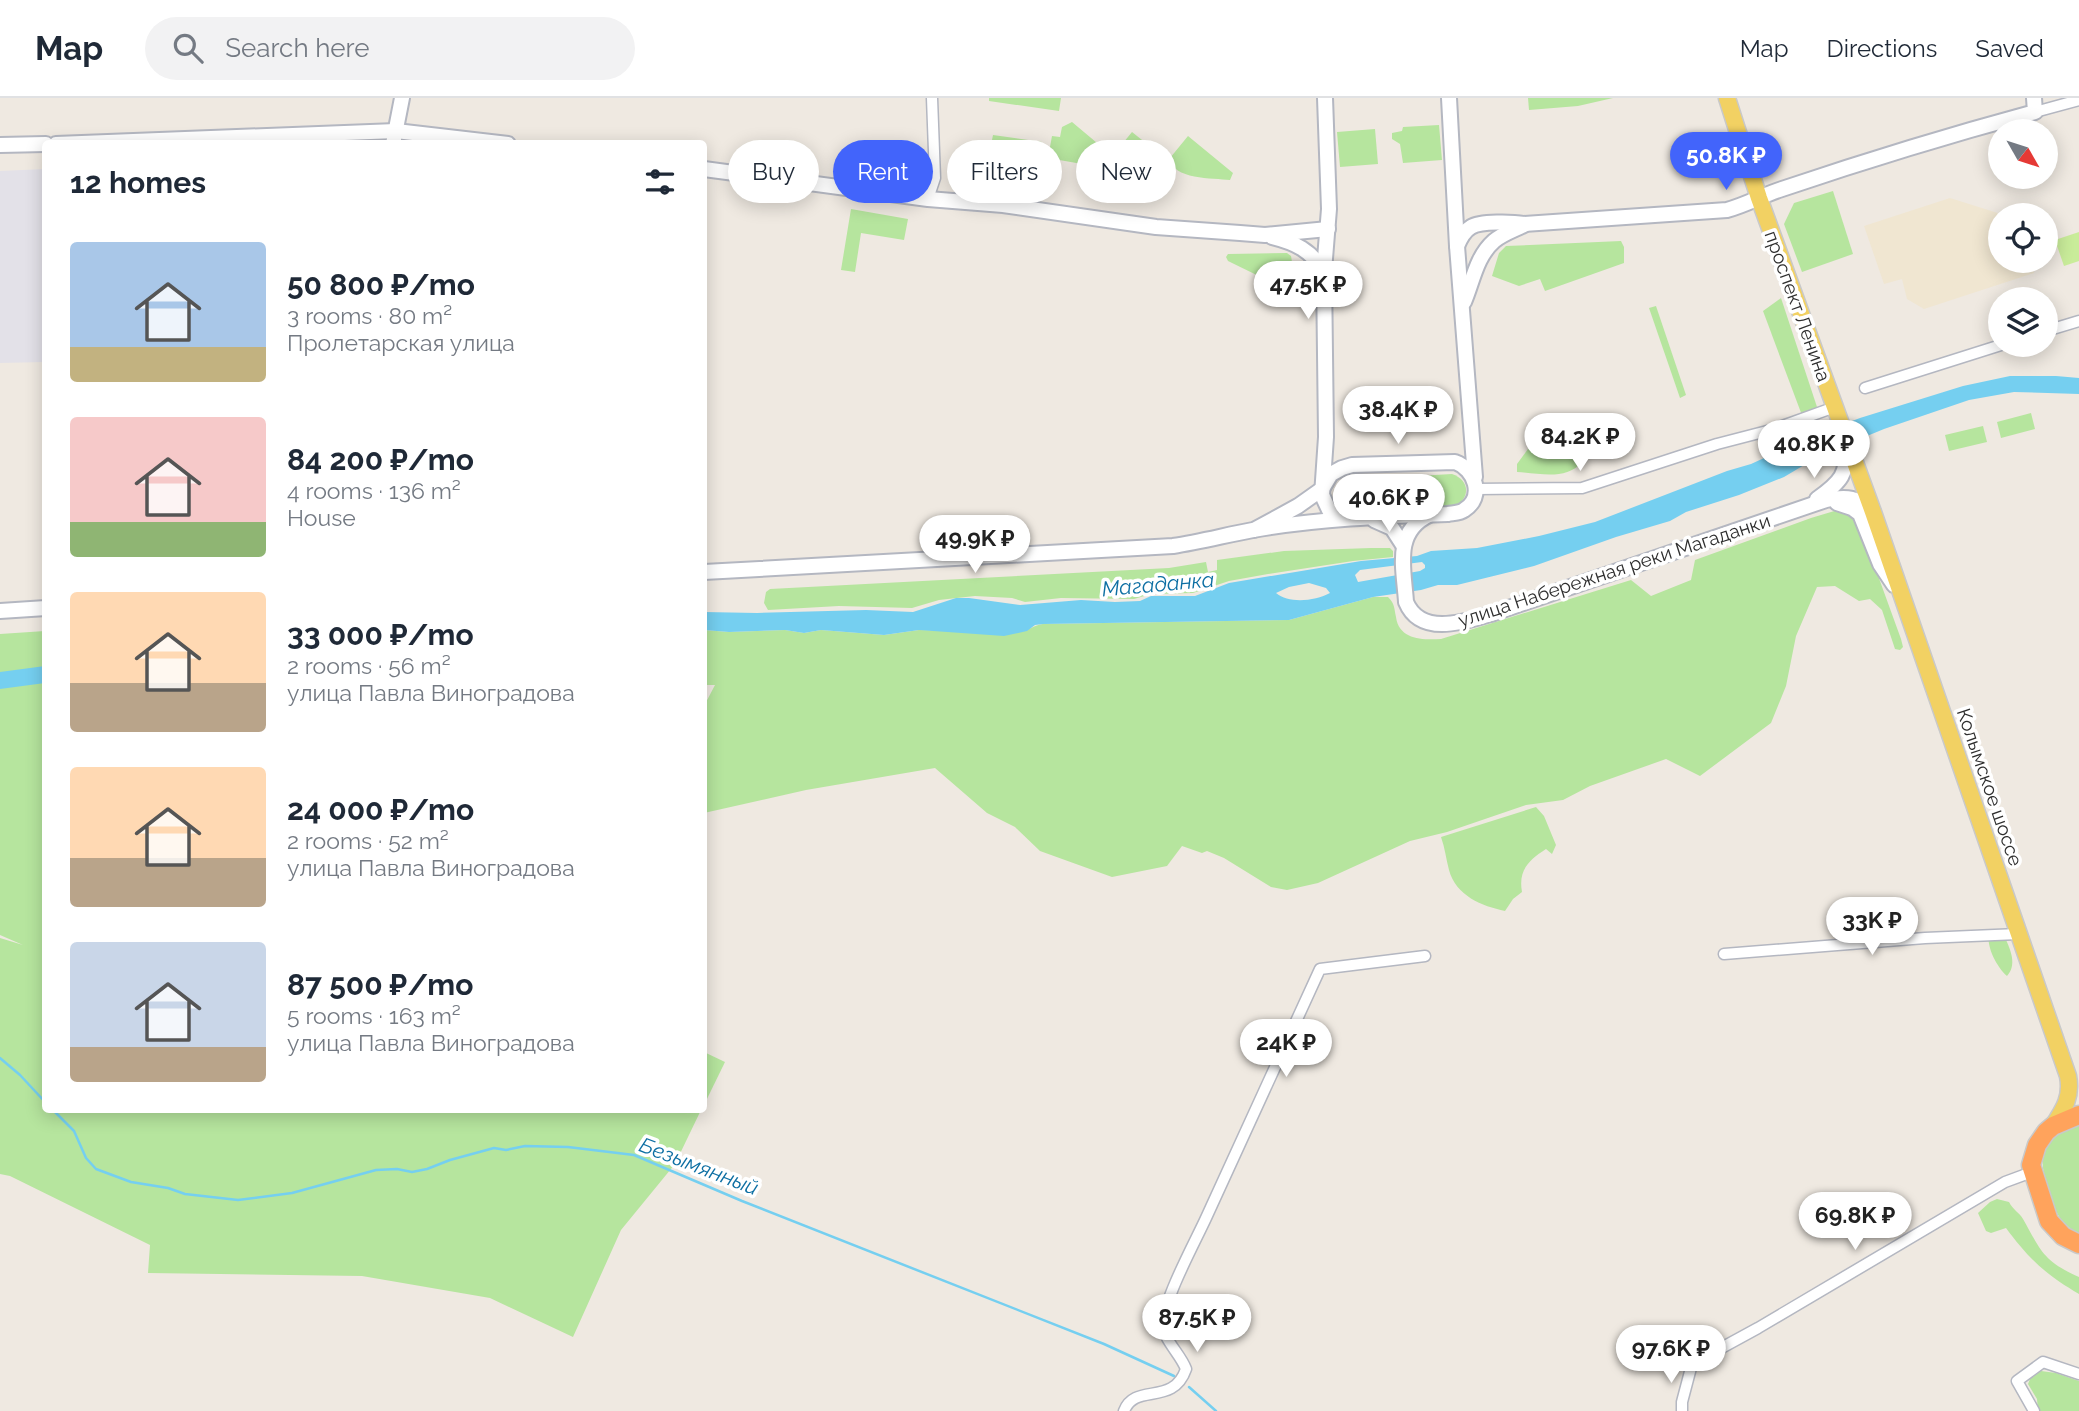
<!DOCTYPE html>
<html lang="en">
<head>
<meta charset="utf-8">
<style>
  body { margin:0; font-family:Raleway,sans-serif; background:#f2f2f3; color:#1f2937; height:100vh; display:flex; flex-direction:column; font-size:26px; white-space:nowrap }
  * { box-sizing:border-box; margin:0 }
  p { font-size:23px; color:#747a83 }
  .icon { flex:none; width:38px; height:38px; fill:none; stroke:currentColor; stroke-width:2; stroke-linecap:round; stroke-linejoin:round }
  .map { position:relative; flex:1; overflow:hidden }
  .panel { position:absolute; left:42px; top:42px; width:665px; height:973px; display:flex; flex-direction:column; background:#fff; border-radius:7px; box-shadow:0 4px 18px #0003 }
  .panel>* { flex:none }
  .guide { position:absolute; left:728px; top:42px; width:665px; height:63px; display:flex; gap:14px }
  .needle { width:46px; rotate:129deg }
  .controls { position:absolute; left:1988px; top:21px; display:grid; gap:14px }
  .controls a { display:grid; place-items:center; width:70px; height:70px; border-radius:50%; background:#fff; box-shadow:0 4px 18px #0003; font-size:35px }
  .price { position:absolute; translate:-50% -60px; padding:0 16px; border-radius:24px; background:#fff; color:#222; font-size:23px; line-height:46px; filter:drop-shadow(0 2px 4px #0008) }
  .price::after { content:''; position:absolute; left:50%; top:42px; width:21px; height:16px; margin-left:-10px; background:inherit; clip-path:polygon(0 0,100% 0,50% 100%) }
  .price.selected { background:#4264fb; color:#fff }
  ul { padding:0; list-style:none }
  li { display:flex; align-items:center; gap:21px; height:175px; padding:0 28px }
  li span { display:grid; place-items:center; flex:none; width:196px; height:140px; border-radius:7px; color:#555 }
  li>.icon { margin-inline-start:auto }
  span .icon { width:84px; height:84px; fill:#fffc; stroke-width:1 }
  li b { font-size:30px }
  h2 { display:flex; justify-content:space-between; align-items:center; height:84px; padding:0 28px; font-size:30px }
  .pill { padding:0 24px; border-radius:32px; background:#fff; box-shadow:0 4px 18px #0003; font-size:24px; line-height:63px }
  .pill.selected { background:#4264fb; color:#fff }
  header { display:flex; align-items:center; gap:42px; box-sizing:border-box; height:98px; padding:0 35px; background:#fff; border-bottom:2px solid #e0e1e3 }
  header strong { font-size:33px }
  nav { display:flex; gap:38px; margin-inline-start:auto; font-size:24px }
  .search { width:490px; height:63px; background:#f2f2f3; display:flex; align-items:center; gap:18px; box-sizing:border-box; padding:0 24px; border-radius:38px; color:#747a83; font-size:26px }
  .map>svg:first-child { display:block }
  .industrial { fill:#e3e1e8 }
  .education { fill:#f0e6d1 }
  .green { fill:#b6e59e }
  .pitch { fill:#c9ec9a }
  .water { fill:#75cff0; fill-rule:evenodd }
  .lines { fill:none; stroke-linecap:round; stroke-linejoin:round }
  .stream { stroke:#75cff0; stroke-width:2.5 }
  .street-casing { stroke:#b4b7c1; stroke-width:13 }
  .secondary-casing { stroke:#b4b7c1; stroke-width:18 }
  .primary-casing { stroke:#c9c9c9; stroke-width:19 }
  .highway-casing { stroke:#c9c9c9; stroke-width:21 }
  .street { stroke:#fff; stroke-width:10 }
  .secondary { stroke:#fff; stroke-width:14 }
  .primary { stroke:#f2d163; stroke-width:16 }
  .highway { stroke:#ffa35c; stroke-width:18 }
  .labels { text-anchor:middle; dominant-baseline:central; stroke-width:7; stroke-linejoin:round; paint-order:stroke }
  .street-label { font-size:19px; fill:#2e2e2e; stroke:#fff }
  .water-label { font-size:21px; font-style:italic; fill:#0d6fa3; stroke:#fff }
</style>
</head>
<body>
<header>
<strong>Map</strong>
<div class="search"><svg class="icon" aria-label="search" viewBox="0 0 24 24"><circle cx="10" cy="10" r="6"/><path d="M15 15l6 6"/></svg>Search here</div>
<nav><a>Map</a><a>Directions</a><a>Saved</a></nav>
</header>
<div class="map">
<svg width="2079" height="1313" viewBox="0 0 2079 1313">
  <rect width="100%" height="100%" fill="#efe9e1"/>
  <!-- industrial -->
  <polygon class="industrial" points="45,71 45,264 0,265 0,73"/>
  <!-- education -->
  <polygon class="education" points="1950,100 2004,117 2000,117 2000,163 2031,163 2034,175 1924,211 1907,201 1902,181 1884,186 1864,128"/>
  <!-- green -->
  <g class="green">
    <polygon points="989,0 1061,0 1059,13 989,3"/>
    <polygon points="1528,0 1613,0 1578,8 1529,12"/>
    <polygon points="1072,24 1103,50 1096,62 1082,66 1048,60 1052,38 1060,39 1062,29"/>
    <polygon points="1439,27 1442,62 1403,65 1400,46 1392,41 1392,35 1402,33 1403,29"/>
    <polygon points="1375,31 1378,66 1340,69 1337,34"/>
    <path d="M 1132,34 L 1162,58 C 1150,74 1129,65 1115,55 Z"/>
    <polygon points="993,37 1042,44 1040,55 991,47"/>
    <path d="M 1188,38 L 1233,75 L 1230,82 C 1213,80 1172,82 1170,60 Z"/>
    <polygon points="1833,93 1853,156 1802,174 1784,126 1794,105"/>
    <polygon points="851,111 908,121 904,142 861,135 855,174 841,172"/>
    <polygon points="1621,143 1624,149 1624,165 1545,193 1540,181 1519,188 1492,178 1499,155 1506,148"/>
    <path d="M 1287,155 L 1291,158 C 1294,171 1290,186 1275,186 L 1228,163 L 1226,159 L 1228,156 Z"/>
    <polygon points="1781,200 1819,315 1803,320 1763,213"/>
    <polygon points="1656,208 1686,297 1680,300 1649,210"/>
    <polygon points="2031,315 2035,331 2001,340 1997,324"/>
    <polygon points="1983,328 1987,344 1949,353 1945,337"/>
    <path d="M 1541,333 L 1582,364 C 1566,383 1539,375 1517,374 L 1517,366 Z"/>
    <path d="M 1452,376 C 1469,382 1471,398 1456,408 L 1350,414 L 1341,410 L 1336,401 L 1340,387 L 1348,382 Z"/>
    <path d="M 1841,411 L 1856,417 L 1901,541 L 1903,549 L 1900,552 L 1895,551 L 1882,512 L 1870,501 L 1859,503 L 1835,488 L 1817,489 L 1796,538 L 1786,588 L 1771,625 L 1700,678 L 1666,661 L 1590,688 L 1563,702 L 1526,707 L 1447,734 L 1410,743 L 1318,785 L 1287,792 L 1271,789 L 1224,760 L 1207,753 L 1202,755 L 1182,748 L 1167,768 L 1112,779 L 1040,753 L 1015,729 L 987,715 L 935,670 L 806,692 L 704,715 L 704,608 L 715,587 L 704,587 L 704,532 L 729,534 L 785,532 L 804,535 L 821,532 L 884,537 L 919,532 L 1021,534 C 1029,532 1034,527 1043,526 L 1289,522 L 1373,499 L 1388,499 C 1395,506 1394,510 1396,519 C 1399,542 1423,542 1441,541 L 1631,482 L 1651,498 L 1691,482 L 1695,462 L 1811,420 Z"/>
    <polygon points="1371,450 1390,450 1393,453 1393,459 1353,463 1268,476 1229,483 1193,495 1151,496 1134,501 1061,500 1025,504 1012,500 975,498 939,502 912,510 839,508 768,512 764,505 766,494 770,491 1169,470 1206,464 1208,474 1217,472 1217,462 1284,453"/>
    <polygon points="45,533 46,1012 701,1012 675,1066 621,1132 573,1239 490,1200 362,1178 148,1175 150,1147 10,1078 0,1076 0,840 23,847 0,837 0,536"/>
    <path d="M 1536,709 L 1544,718 L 1556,747 L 1552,756 L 1546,751 C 1529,762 1518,772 1522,794 L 1513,801 L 1505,813 C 1482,808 1456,798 1449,772 C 1446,761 1445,750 1441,739 Z"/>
    <path d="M 1996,832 L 2002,833 C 2008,847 2019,865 2007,878 C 1997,869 1986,849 1989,835 Z"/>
    <polygon points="704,954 725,964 704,1007"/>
    <path d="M 2079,1022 L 2079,1136 C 2061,1126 2056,1116 2050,1097 C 2037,1057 2038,1040 2079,1022 Z"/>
    <path d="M 1997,1101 L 2009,1104 C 2013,1112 2019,1114 2023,1121 C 2041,1153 2043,1163 2079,1179 L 2079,1196 C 2045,1176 2029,1161 2006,1130 L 1991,1135 L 1986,1133 L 1978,1115 L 1990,1104 Z"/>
    <polygon points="2041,1273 2056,1275 2079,1283 2079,1313 2038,1313 2037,1301 2028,1286 2030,1281"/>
  </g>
  <!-- pitch -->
  <polygon class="pitch" points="2079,134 2079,163 2064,168 2055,142"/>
  <!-- water -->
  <g class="water">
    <path d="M 2010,278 L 2056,278 L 2079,280 L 2079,296 L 2014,294 L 1969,302 L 1884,331 L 1821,357 L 1784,379 L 1739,397 L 1686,414 L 1670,423 L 1616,439 L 1534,468 L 1457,487 L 1438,487 L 1421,492 L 1373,499 L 1289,522 L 1043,526 L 1035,527 L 1027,533 L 1004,538 L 919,532 L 884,537 L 821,532 L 804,535 L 785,532 L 729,534 L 704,532 L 704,514 L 757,515 L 866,512 L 913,514 L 956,500 L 969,500 L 1020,507 L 1081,502 L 1115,504 L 1140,503 L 1151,498 L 1195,498 L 1229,485 L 1361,463 L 1417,458 L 1431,453 L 1477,450 L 1539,438 L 1595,424 L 1727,373 L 1751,366 L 1815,337 L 1860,320 L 1963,288 ZM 1422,464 L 1425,467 L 1425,470 L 1420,473 L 1358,484 L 1355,477 L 1360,472 ZM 1309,485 L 1326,490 L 1330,495 C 1315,503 1289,506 1276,495 L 1289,489 Z"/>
    <polygon points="45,568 45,585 0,591 0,574"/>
  </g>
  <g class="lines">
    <!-- stream -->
    <g class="stream">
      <polyline points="0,960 20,977 46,1005"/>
      <polyline points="53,1012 74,1033 86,1060 96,1071 131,1084 168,1090 185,1096 238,1102 292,1095 376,1072 397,1071 412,1074 427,1071 450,1062 494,1050 506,1052 525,1048 568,1049 634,1057 742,1103 1104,1246 1174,1278"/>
      <polyline points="1189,1289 1216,1313"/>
    </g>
    <!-- street casing -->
    <g class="street-casing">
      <g id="street">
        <polyline points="2035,14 2079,2"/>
        <polyline points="928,101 935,80 932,0"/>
        <polyline points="2046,233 2079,223"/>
        <polyline points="1865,290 2001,247"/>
        <polyline points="1476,391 1582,390 1717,346 1771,332 1835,309"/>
        <polyline points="1724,856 1925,840 2018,836"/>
        <path d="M 1124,1313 C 1135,1284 1173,1309 1186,1271 C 1180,1255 1162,1241 1163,1224 C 1166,1197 1194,1146 1206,1120 C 1244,1037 1282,954 1320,871 L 1425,858"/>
        <polyline points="1682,1313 1682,1304 1692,1266 1758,1230 2005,1084 2032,1074"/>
        <polyline points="2034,1313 2017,1283 2043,1264 2079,1276"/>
      </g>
    </g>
    <!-- secondary casing -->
    <g class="secondary-casing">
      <g id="secondary">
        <polyline points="1325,0 1329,111 1324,173 1326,339 1322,397 1329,412 1345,420"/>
        <polyline points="1449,0 1457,148 1475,379"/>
        <polyline points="56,46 396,33 508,46"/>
        <polyline points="393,46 402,0"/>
        <polyline points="0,47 46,46"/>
        <polyline points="704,71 928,101 1003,107 1156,129 1240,135 1265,137 1328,131"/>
        <path d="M 1272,139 C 1296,145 1310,152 1324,173"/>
        <path d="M 1457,148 C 1460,141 1464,133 1471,129 C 1480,123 1513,124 1524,126 L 1727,112 C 1746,107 1763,97 1782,91 C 1865,63 1950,37 2035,14 L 2034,0"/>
        <path d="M 1464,204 C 1473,183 1476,159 1494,143 C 1502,136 1514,132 1524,127"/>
        <path d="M 1817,401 C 1841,384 1848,376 1846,347"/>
        <polyline points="1837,405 1852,410 1860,416 1880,466 1894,487"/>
        <path d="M 1429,417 C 1393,434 1404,471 1406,504 C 1421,540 1467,523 1494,515 L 1826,402 C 1847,398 1858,399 1873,414"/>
        <polyline points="1374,422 1392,430 1403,447"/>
        <path d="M 704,474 L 1173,448 C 1200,444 1226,437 1253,432 C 1317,421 1383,418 1448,416 C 1454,415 1460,415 1464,412 C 1485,399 1475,371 1455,364 L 1352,367 L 1342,370 L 1331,376 L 1322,391 L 1298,408 L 1254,432"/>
        <polyline points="0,513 46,510"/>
      </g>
    </g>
    <!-- primary casing -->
    <g class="primary-casing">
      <path id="primary" d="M 1727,0 L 1759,100 L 1873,414 L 2068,978 C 2072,999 2064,1011 2053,1028"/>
    </g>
    <!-- highway casing -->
    <g class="highway-casing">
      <polyline id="highway" points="2079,1017 2053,1028 2046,1034 2037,1047 2031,1067 2049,1123 2063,1138 2079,1146"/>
    </g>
    <!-- street -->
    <use href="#street" class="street"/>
    <!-- secondary -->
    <use href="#secondary" class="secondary"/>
    <!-- primary -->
    <use href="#primary" class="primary"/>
    <!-- highway -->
    <use href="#highway" class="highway"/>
  </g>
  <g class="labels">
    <!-- street labels -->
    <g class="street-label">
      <text transform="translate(1798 208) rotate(70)">проспект Ленина</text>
      <text transform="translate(1614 472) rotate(-18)">улица Набережная реки Магаданки</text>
      <text transform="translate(1990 689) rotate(71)">Колымское шоссе</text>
    </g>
    <!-- water labels -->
    <g class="water-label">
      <text transform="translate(1158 486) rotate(-5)">Магаданка</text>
      <text transform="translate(699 1068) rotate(21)">Безымянный</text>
    </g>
  </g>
</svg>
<div class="controls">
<a><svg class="needle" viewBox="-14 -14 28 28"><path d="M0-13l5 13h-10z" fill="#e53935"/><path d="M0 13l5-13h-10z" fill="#747a83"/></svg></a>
<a><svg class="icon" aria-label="locate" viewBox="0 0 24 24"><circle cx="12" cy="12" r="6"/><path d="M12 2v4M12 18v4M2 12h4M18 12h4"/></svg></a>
<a><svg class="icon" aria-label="layers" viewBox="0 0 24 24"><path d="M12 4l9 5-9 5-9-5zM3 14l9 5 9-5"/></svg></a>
</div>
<b class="price selected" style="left:1726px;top:94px">50.8K ₽</b>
<b class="price" style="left:1308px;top:223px">47.5K ₽</b>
<b class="price" style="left:1398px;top:348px">38.4K ₽</b>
<b class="price" style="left:1580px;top:375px">84.2K ₽</b>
<b class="price" style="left:1814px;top:382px">40.8K ₽</b>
<b class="price" style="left:1389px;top:436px">40.6K ₽</b>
<b class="price" style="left:975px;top:477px">49.9K ₽</b>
<b class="price" style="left:1872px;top:859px">33K ₽</b>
<b class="price" style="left:1286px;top:981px">24K ₽</b>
<b class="price" style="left:1855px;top:1154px">69.8K ₽</b>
<b class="price" style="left:1197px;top:1256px">87.5K ₽</b>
<b class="price" style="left:1671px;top:1287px">97.6K ₽</b>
<div class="guide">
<a class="pill">Buy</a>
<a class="pill selected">Rent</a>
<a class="pill">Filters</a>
<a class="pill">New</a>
</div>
<section class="panel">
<h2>12 homes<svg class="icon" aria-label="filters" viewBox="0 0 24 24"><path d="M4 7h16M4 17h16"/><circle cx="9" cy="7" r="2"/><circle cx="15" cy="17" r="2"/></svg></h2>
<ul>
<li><span style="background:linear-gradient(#a9c7e8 75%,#c2b280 0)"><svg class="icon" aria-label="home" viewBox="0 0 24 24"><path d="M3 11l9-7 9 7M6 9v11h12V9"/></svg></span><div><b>50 800 ₽/mo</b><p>3 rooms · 80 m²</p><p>Пролетарская улица</p></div></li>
<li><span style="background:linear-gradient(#f6c9c9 75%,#8fb573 0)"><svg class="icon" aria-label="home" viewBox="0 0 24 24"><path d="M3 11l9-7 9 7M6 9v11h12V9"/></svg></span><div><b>84 200 ₽/mo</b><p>4 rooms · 136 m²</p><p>House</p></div></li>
<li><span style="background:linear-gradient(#ffd9b3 65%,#b9a48a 0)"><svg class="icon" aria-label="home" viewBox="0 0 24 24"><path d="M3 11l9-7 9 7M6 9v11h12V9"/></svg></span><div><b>33 000 ₽/mo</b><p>2 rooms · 56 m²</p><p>улица Павла Виноградова</p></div></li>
<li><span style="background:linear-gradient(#ffd9b3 65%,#b9a48a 0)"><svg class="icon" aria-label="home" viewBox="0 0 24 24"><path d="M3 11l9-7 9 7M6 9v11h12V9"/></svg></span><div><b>24 000 ₽/mo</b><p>2 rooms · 52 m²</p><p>улица Павла Виноградова</p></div></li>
<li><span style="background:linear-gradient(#c9d6e8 75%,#b9a48a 0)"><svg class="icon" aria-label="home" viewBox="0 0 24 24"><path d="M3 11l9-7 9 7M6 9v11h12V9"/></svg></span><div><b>87 500 ₽/mo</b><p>5 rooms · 163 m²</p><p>улица Павла Виноградова</p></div></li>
</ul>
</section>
</div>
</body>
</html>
